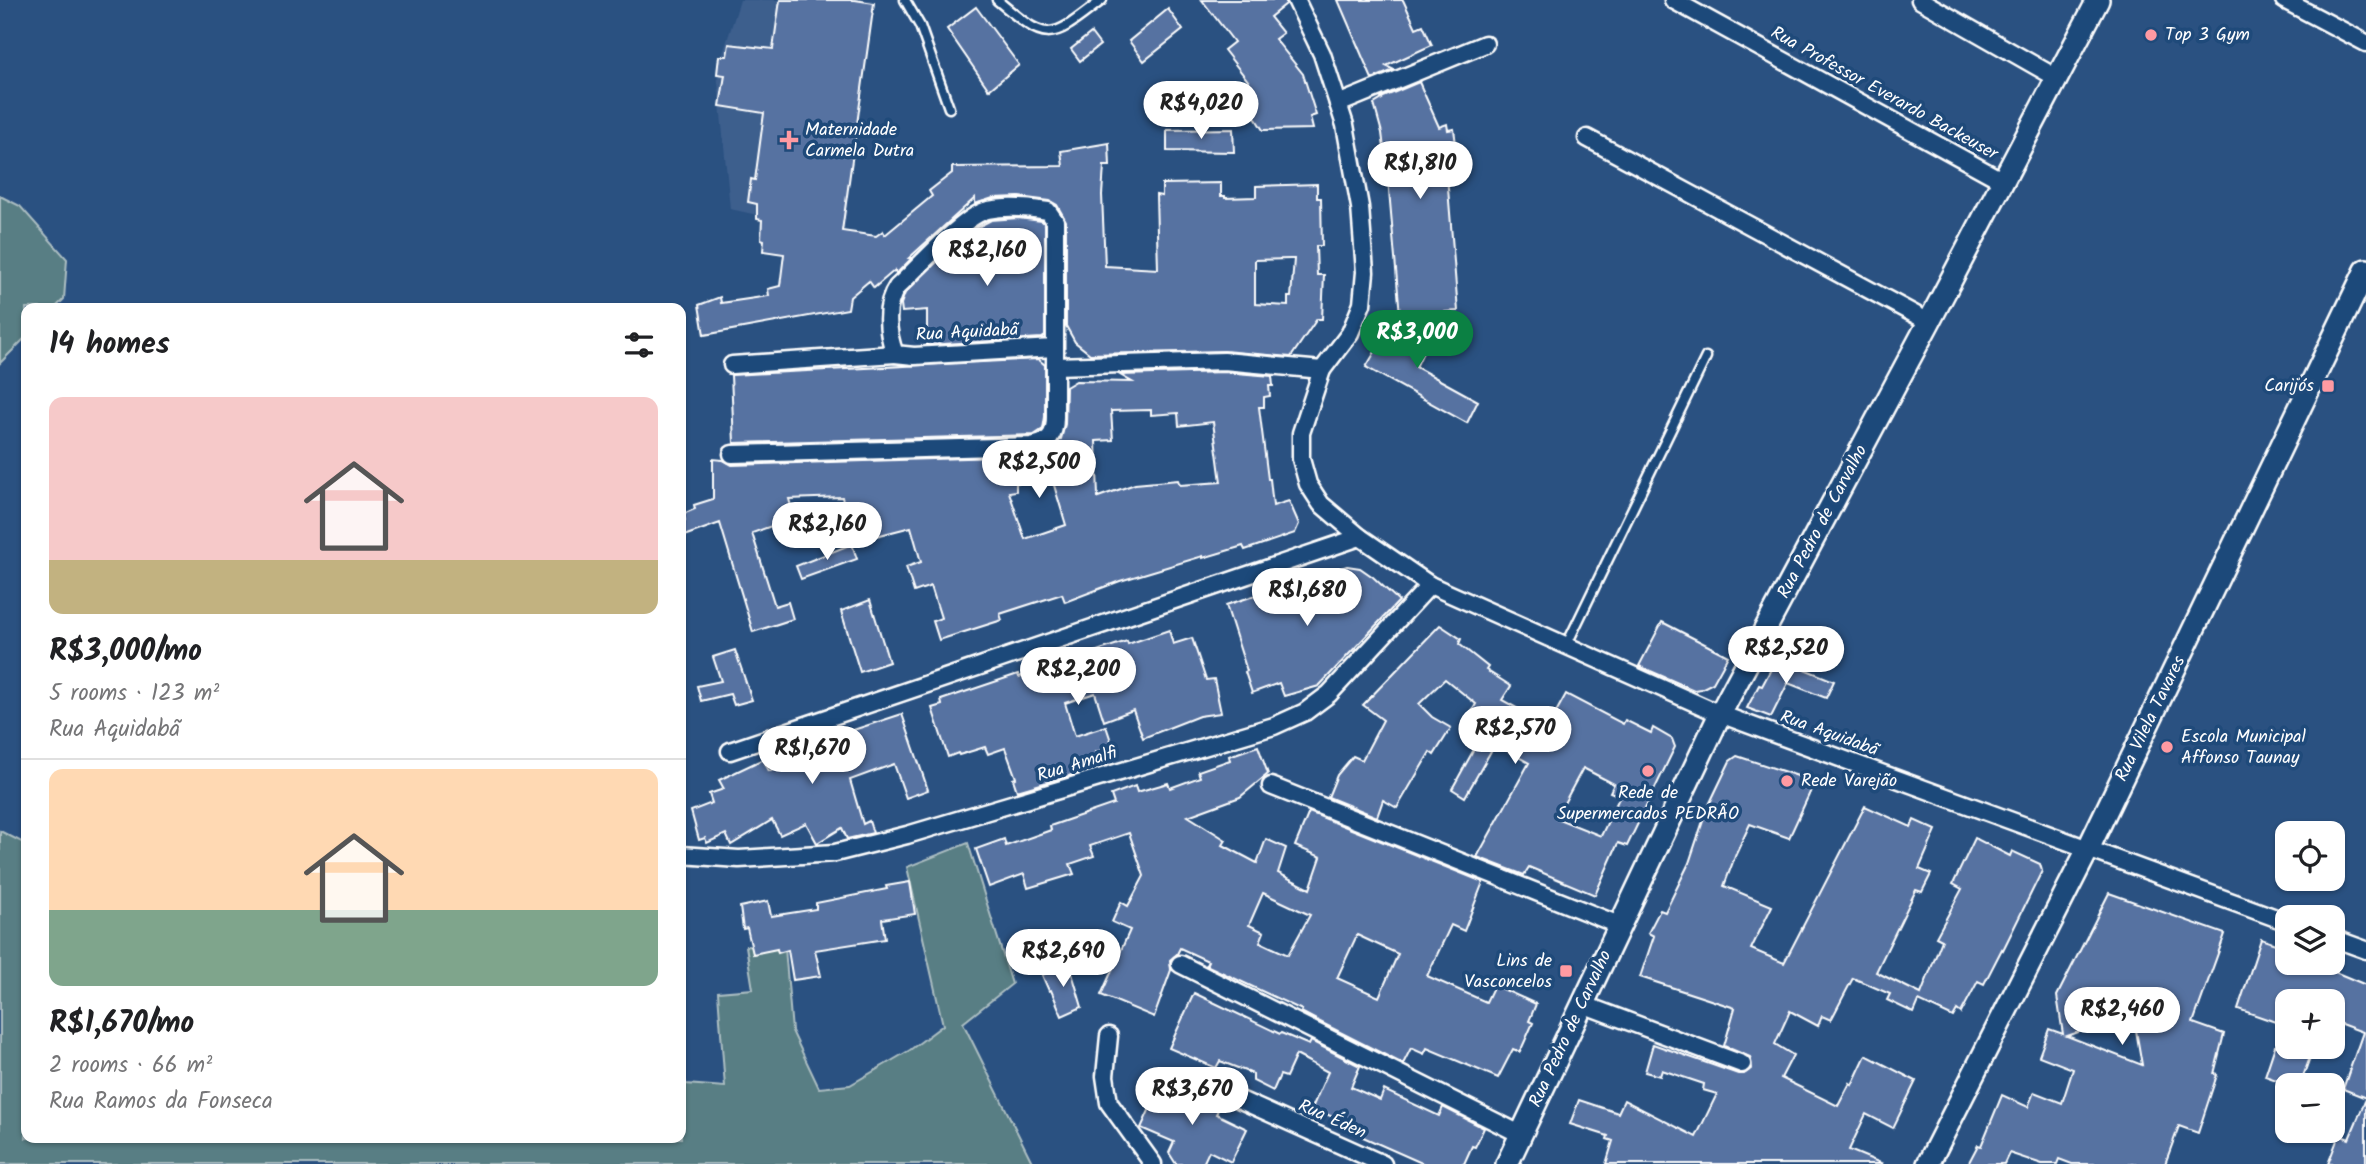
<!DOCTYPE html>
<html lang="en">
<head>
<meta charset="utf-8">
<style>
  body { margin:0; font-family:Kalam,sans-serif; background:#f2f2f2; color:#202124; height:100vh; display:flex; flex-direction:column; font-size:26px; white-space:nowrap }
  * { box-sizing:border-box; margin:0 }
  p { font-size:23px; color:#757577 }
  .icon { flex:none; width:38px; height:38px; fill:none; stroke:currentColor; stroke-width:2; stroke-linecap:round; stroke-linejoin:round }
  .map { position:relative; flex:1; overflow:hidden }
  .drawer { position:absolute; left:21px; top:303px; width:665px; height:840px; display:flex; flex-direction:column; background:#fff; border-radius:14px; box-shadow:0 2px 5px #0004 }
  .drawer>* { flex:none }
  .buttons { position:absolute; left:2275px; top:821px; display:grid; gap:14px }
  .buttons a { display:grid; place-items:center; width:70px; height:70px; border-radius:14px; background:#fff; box-shadow:0 2px 5px #0004; font-size:35px }
  .price { position:absolute; translate:-50% -60px; padding:0 16px; border-radius:24px; background:#fff; color:#222; font-size:23px; line-height:46px; filter:drop-shadow(0 2px 4px #0008) }
  .price::after { content:''; position:absolute; left:50%; top:42px; width:21px; height:16px; margin-left:-10px; background:inherit; clip-path:polygon(0 0,100% 0,50% 100%) }
  .price.active { background:#0b8043; color:#fff }
  ul { padding:0; list-style:none }
  li { display:grid; align-content:center; gap:14px; height:371px; padding:0 28px }
  li+li { border-top:2px solid #e0e0e0 }
  li span { display:grid; place-items:center; height:217px; border-radius:14px; color:#555 }
  li>.icon { margin-inline-start:auto }
  span .icon { width:126px; height:126px; fill:#fffc; stroke-width:1 }
  li b { font-size:30px }
  h2 { display:flex; justify-content:space-between; align-items:center; height:84px; padding:0 28px; font-size:30px }
  .map>svg:first-child { display:block }
  .built { fill:#3c5e8d }
  .green { fill:#597e84; stroke:#acbec2; stroke-width:2 }
  .building { fill:#5772a1; stroke:#fff; stroke-width:2; fill-rule:evenodd }
  .lines { fill:none; stroke-linecap:round; stroke-linejoin:round }
  .lane-casing { stroke:#fff; stroke-width:13 }
  .street-casing { stroke:#fff; stroke-width:21 }
  .secondary-casing { stroke:#fff; stroke-width:26 }
  .lane { stroke:#1f4a7a; stroke-width:8 }
  .street { stroke:#1f4a7a; stroke-width:16 }
  .secondary { stroke:#1f4a7a; stroke-width:21 }
  .poi-dot { fill:#ff9aa2; stroke:#1f4a7a; stroke-width:2.5 }
  .labels { text-anchor:middle; dominant-baseline:central; stroke-width:7; stroke-linejoin:round; paint-order:stroke }
  .poi-label { font-size:18px; fill:#fff; stroke:#1f4a7a; text-anchor:start }
  .street-label { font-size:18px; fill:#fff; stroke:#1f4a7a }
</style>
</head>
<body>
<div class="map">
<svg width="2366" height="1164" viewBox="0 0 2366 1164">
  <rect width="100%" height="100%" fill="#2a5181"/>
  <filter id="ink" filterUnits="userSpaceOnUse"><feTurbulence type="fractalNoise" baseFrequency=".0143" numOctaves="2"/><feDisplacementMap in="SourceGraphic" scale="14" xChannelSelector="R" yChannelSelector="G"/><feConvolveMatrix kernelMatrix="1 2 1 2 8 2 1 2 1" color-interpolation-filters="sRGB"/></filter>
  <g filter="url(#ink)">
    <!-- built -->
    <polygon class="built" points="740,0 872,0 844,234 730,209 717,72"/>
    <!-- green -->
    <g class="green">
      <polygon points="0,196 20,206 67,259 64,299 55,308 26,308 26,337 0,363"/>
      <polygon points="0,831 26,844 26,1138 681,1138 681,1075 684,1076 686,1084 725,1087 718,992 753,989 746,946 785,948 792,1031 819,1088 850,1085 910,1050 943,1025 907,867 968,843 1012,984 963,1023 1033,1164 0,1164"/>
    </g>
    <!-- building -->
    <g class="building">
      <path d="M 780,0 L 855,0 L 874,3 L 842,231 L 876,236 L 883,231 L 885,235 L 932,196 L 929,191 L 952,173 L 952,167 L 1063,166 L 1061,151 L 1109,143 L 1110,166 L 1104,166 L 1102,195 L 1105,266 L 1158,269 L 1156,195 L 1162,196 L 1162,184 L 1221,183 L 1221,196 L 1225,196 L 1225,198 L 1256,197 L 1256,186 L 1317,184 L 1317,198 L 1321,198 L 1322,246 L 1316,246 L 1317,275 L 1324,275 L 1322,319 L 1317,319 L 1291,357 L 1224,351 L 1090,354 L 1075,342 L 1066,326 L 1066,221 L 1057,205 L 1050,201 L 1019,197 L 993,198 L 975,204 L 975,198 L 909,258 L 912,258 L 896,274 L 895,270 L 874,288 L 869,281 L 850,297 L 848,309 L 704,335 L 699,305 L 720,297 L 721,303 L 769,296 L 768,289 L 780,286 L 784,254 L 763,251 L 764,240 L 761,239 L 762,220 L 757,219 L 757,204 L 748,202 L 751,179 L 755,180 L 764,113 L 720,106 L 725,75 L 717,74 L 719,56 L 727,56 L 729,44 L 773,49 ZM 1290,259 L 1294,259 L 1291,297 L 1288,297 L 1288,306 L 1255,304 L 1255,260 Z"/>
      <polygon points="1202,0 1286,0 1286,4 1270,17 1283,33 1275,39 1303,74 1316,115 1310,117 1313,129 1263,130 1243,99 1250,93 1248,90 1252,86 1224,50 1234,42"/>
      <polygon points="1338,0 1403,0 1416,28 1423,25 1432,45 1386,66 1394,70 1372,79"/>
      <polygon points="976,7 1019,65 989,90 947,29"/>
      <polygon points="1168,9 1183,30 1144,61 1129,41"/>
      <polygon points="1091,33 1100,45 1080,61 1071,49"/>
      <polygon points="1419,82 1439,127 1447,124 1448,130 1454,129 1460,174 1447,176 1458,311 1400,315 1388,179 1382,133 1374,104 1382,99 1381,98"/>
      <polygon points="1233,129 1234,152 1167,151 1167,130"/>
      <polygon points="1018,218 1042,221 1045,224 1045,336 1042,338 927,345 927,310 902,312 901,304 905,293 941,258 977,259 976,228 991,220"/>
      <polygon points="1395,318 1431,336 1416,367 1478,401 1467,423 1366,367"/>
      <polygon points="1038,359 1045,365 1045,417 1043,429 1034,435 734,443 731,375"/>
      <path d="M 1224,372 L 1272,376 L 1273,386 L 1269,386 L 1270,396 L 1264,397 L 1264,407 L 1259,407 L 1268,479 L 1270,479 L 1273,506 L 1289,501 L 1299,524 L 1295,533 L 1245,550 L 1243,546 L 1203,558 L 1203,556 L 1120,581 L 1065,602 L 1062,594 L 1000,614 L 1002,620 L 939,640 L 933,621 L 941,618 L 931,586 L 914,592 L 906,567 L 921,562 L 911,527 L 853,542 L 842,497 L 789,499 L 794,518 L 752,533 L 775,606 L 788,602 L 793,619 L 753,632 L 720,523 L 681,537 L 681,522 L 685,520 L 683,514 L 695,509 L 694,505 L 713,499 L 713,459 L 723,460 L 732,465 L 1033,456 L 1052,449 L 1061,439 L 1065,424 L 1066,387 L 1076,381 L 1132,382 L 1120,375 ZM 1151,410 L 1151,415 L 1178,413 L 1179,426 L 1213,422 L 1221,482 L 1180,485 L 1178,480 L 1135,484 L 1098,497 L 1096,441 L 1113,440 L 1111,411 ZM 1053,482 L 1066,525 L 1025,539 L 1009,492 L 1016,491 L 1016,483 Z"/>
      <polygon points="852,544 857,559 801,579 796,566"/>
      <polygon points="1347,566 1360,568 1373,577 1399,601 1319,686 1284,696 1279,683 1252,693 1245,672 1247,671 1226,605"/>
      <polygon points="870,600 889,662 860,672 841,611"/>
      <polygon points="1662,622 1728,656 1713,683 1701,689 1694,690 1639,666"/>
      <path d="M 1440,625 L 1461,639 L 1459,644 L 1488,667 L 1486,670 L 1511,686 L 1502,700 L 1531,716 L 1533,712 L 1550,723 L 1566,694 L 1623,724 L 1625,720 L 1651,733 L 1653,728 L 1672,739 L 1675,747 L 1627,846 L 1618,843 L 1595,895 L 1529,867 L 1524,875 L 1477,857 L 1529,763 L 1495,744 L 1465,797 L 1452,789 L 1482,735 L 1465,724 L 1476,704 L 1445,679 L 1419,704 L 1432,717 L 1451,728 L 1434,755 L 1430,752 L 1397,808 L 1383,800 L 1377,817 L 1328,797 L 1337,775 L 1353,756 L 1362,760 L 1383,720 L 1363,705 ZM 1583,768 L 1614,784 L 1610,792 L 1620,796 L 1601,836 L 1556,818 Z"/>
      <polygon points="1169,630 1173,644 1192,638 1206,680 1214,679 1221,713 1199,716 1143,738 1133,710 1104,721 1095,693 1065,703 1075,736 1106,726 1113,747 1096,752 1100,762 1087,766 1089,770 1017,791 1013,779 1016,778 1005,748 988,754 985,747 959,755 958,753 948,757 932,708 942,705 941,700 1018,674 1019,677 1127,641 1128,644"/>
      <polygon points="735,650 752,700 734,705 730,694 701,701 697,686 721,681 713,657"/>
      <polygon points="1777,658 1834,681 1826,698 1788,683 1771,717 1747,708 1759,685 1762,686"/>
      <polygon points="902,714 928,790 906,798 894,764 850,780 863,824 869,821 873,833 847,839 842,828 817,843 806,823 780,835 772,820 731,845 726,834 707,843 705,838 699,840 691,811 712,803 709,794 724,789 719,780 763,759 769,771 805,755 798,742 818,733 824,738 832,737"/>
      <path d="M 1258,746 L 1268,774 L 1240,797 L 1188,816 L 1226,840 L 1223,845 L 1257,863 L 1266,839 L 1286,848 L 1278,873 L 1310,889 L 1321,857 L 1295,846 L 1309,812 L 1483,882 L 1464,931 L 1451,925 L 1427,976 L 1486,1002 L 1494,985 L 1536,1004 L 1529,1021 L 1533,1023 L 1520,1052 L 1513,1049 L 1498,1078 L 1427,1048 L 1424,1054 L 1411,1048 L 1403,1064 L 1320,1022 L 1301,1012 L 1302,1010 L 1206,965 L 1208,961 L 1180,948 L 1177,954 L 1170,960 L 1171,970 L 1154,1017 L 1101,995 L 1130,930 L 1112,922 L 1121,902 L 1128,906 L 1144,876 L 1129,833 L 1090,846 L 1094,856 L 1070,864 L 1074,874 L 1028,888 L 1024,874 L 989,887 L 976,849 L 1004,839 L 1006,846 L 1051,830 L 1050,826 L 1114,804 L 1111,795 L 1135,786 L 1137,792 L 1168,783 L 1170,788 L 1200,777 L 1198,771 L 1230,760 L 1229,756 ZM 1263,893 L 1310,915 L 1288,955 L 1260,942 L 1264,932 L 1249,925 ZM 1357,935 L 1398,954 L 1379,997 L 1337,978 Z"/>
      <polygon points="1737,756 1810,780 1809,784 1813,786 1789,838 1750,824 1736,854 1724,886 1772,906 1751,949 1784,963 1865,806 1911,827 1914,820 1936,830 1919,869 1931,874 1922,892 1916,890 1876,972 1921,994 1942,940 1936,937 1962,889 1953,884 1975,838 2010,856 2012,851 2040,864 2042,871 2003,950 2002,949 1984,984 1978,981 1961,1013 1957,1010 1953,1017 1919,1001 1914,1013 1887,1000 1890,994 1853,978 1831,1020 1822,1016 1818,1026 1790,1011 1775,1044 1793,1055 1781,1078 1838,1106 1850,1083 1852,1085 1866,1055 1916,1081 1893,1128 1866,1114 1849,1150 1883,1164 1606,1164 1613,1141 1607,1139 1608,1136 1570,1124 1579,1100 1618,1113 1624,1100 1696,1137 1717,1094 1703,1090 1704,1084 1662,1070 1660,1076 1645,1072 1653,1044 1738,1074 1744,1074 1752,1068 1750,1057 1724,1046 1735,1008 1640,977 1654,936 1648,933 1660,910 1665,912 1689,863 1707,809 1730,761"/>
      <polygon points="910,882 915,914 882,919 885,939 815,950 821,976 793,980 788,950 778,953 777,949 753,954 747,928 743,929 740,907 768,901 771,916 816,909 816,903 887,889 886,886"/>
      <path d="M 2109,893 L 2225,934 L 2193,1023 L 2224,1034 L 2214,1074 L 2217,1075 L 2198,1133 L 2179,1126 L 2165,1164 L 2072,1164 L 2059,1159 L 2057,1164 L 2042,1164 L 2009,1153 L 2004,1164 L 1968,1164 L 1978,1145 L 1981,1146 L 2002,1095 L 2028,1107 L 2034,1092 L 2062,1103 L 2073,1069 L 2039,1056 L 2049,1029 L 2063,1034 L 2057,996 ZM 2133,1013 L 2142,1065 L 2067,1036 Z"/>
      <polygon points="2261,939 2287,948 2287,962 2311,962 2366,985 2366,1098 2343,1089 2363,1032 2333,1021 2333,1001 2287,1001 2287,1026 2238,1009"/>
      <polygon points="1069,963 1082,1007 1062,1016 1051,990 1049,991 1042,975"/>
      <polygon points="1194,993 1280,1034 1281,1033 1309,1045 1311,1041 1360,1066 1351,1087 1380,1100 1384,1090 1439,1116 1443,1107 1484,1128 1475,1147 1472,1146 1464,1164 1424,1164 1363,1137 1364,1135 1338,1124 1340,1120 1312,1108 1328,1072 1296,1055 1286,1077 1280,1075 1273,1091 1253,1081 1253,1074 1220,1061 1216,1068 1169,1048"/>
      <polygon points="2275,1046 2314,1046 2300,1085 2287,1085 2287,1089 2283,1088 2285,1083 2265,1076"/>
      <polygon points="1162,1082 1218,1110 1216,1114 1247,1129 1231,1162 1209,1151 1203,1164 1176,1164 1169,1153 1174,1142 1141,1128"/>
      <polygon points="2366,1099 2366,1164 2328,1164 2339,1135 2349,1139"/>
    </g>
    <g class="lines">
      <!-- lane casing -->
      <g class="lane-casing">
        <g id="lane">
          <polyline points="905,0 920,26 949,108"/>
          <path d="M 997,0 C 1049,44 1049,41 1102,0"/>
          <polyline points="1566,646 1706,357"/>
        </g>
      </g>
      <!-- street casing -->
      <g class="street-casing">
        <g id="street">
          <polyline points="1296,0 1322,54 1345,125 1360,207 1365,272 1362,304 1350,333 1322,370 1301,433 1301,459 1308,484 1321,504 1360,537 1430,585 1720,714 2287,922"/>
          <polyline points="1673,0 2003,181"/>
          <polyline points="1920,0 2057,78"/>
          <polyline points="2284,0 2366,43"/>
          <polyline points="1338,104 1485,44"/>
          <polyline points="1587,138 1929,322"/>
          <polyline points="732,365 895,354"/>
          <polyline points="1055,366 1224,361 1322,370"/>
          <path d="M 732,454 L 1031,446 C 1049,443 1055,435 1055,417 L 1055,221 L 1048,211 C 1030,208 1006,206 988,210 C 964,215 917,269 897,287 C 884,306 887,333 895,354 L 914,356 L 1054,348"/>
          <polyline points="730,751 1360,537"/>
          <polyline points="1271,786 1619,925"/>
          <polyline points="681,855 739,859 835,853 907,835 1274,726 1305,712 1329,694 1430,585"/>
          <polyline points="2333,938 2366,950"/>
          <polyline points="1180,964 1522,1135"/>
          <polyline points="1582,1004 1742,1064"/>
          <polyline points="1109,1036 1105,1076 1109,1103 1153,1164"/>
          <polyline points="1227,1094 1383,1164"/>
        </g>
      </g>
      <!-- secondary casing -->
      <g class="secondary-casing">
        <g id="secondary">
          <polyline points="1507,1164 1720,714 1929,322 2098,0"/>
          <polyline points="1928,1164 2088,849 2366,270"/>
        </g>
      </g>
      <!-- lane -->
      <use href="#lane" class="lane"/>
      <!-- street -->
      <use href="#street" class="street"/>
      <!-- secondary -->
      <use href="#secondary" class="secondary"/>
    </g>
  </g>
  <!-- markers -->
  <g class="poi-dot">
    <circle cx="2151" cy="35" r="7"/>
    <path d="M785.5 129.5h7v7h7v7h-7v7h-7v-7h-7v-7h7z"/>
    <rect x="2321" y="379" width="14" height="14" rx="3.5"/>
    <circle cx="2167" cy="747" r="7"/>
    <circle cx="1648" cy="771" r="7"/>
    <circle cx="1787" cy="781" r="7"/>
    <rect x="1559" y="964" width="14" height="14" rx="3.5"/>
  </g>
  <g class="labels">
    <!-- poi labels -->
    <g class="poi-label">
      <text x="2165" y="35">Top 3 Gym</text>
      <text x="805" y="130">Maternidade<tspan x="805" dy="21">Carmela Dutra</tspan></text>
      <text x="2314" y="386" text-anchor="end">Carijós</text>
      <text x="2181" y="737">Escola Municipal<tspan x="2181" dy="21">Affonso Taunay</tspan></text>
      <text x="1801" y="781">Rede Varejão</text>
      <text x="1648" y="793" text-anchor="middle">Rede de<tspan x="1648" dy="21">Supermercados PEDRÃO</tspan></text>
      <text x="1552" y="961" text-anchor="end">Lins de<tspan x="1552" dy="21">Vasconcelos</tspan></text>
    </g>
    <!-- street labels -->
    <g class="street-label">
      <text transform="translate(1884 94) rotate(29)">Rua Professor Everardo Backeuser</text>
      <text transform="translate(967 333) rotate(-3)">Rua Aquidabã</text>
      <text transform="translate(1823 522) rotate(-62)">Rua Pedro de Carvalho</text>
      <text transform="translate(2151 719) rotate(-64)">Rua Vilela Tavares</text>
      <text transform="translate(1829 734) rotate(20)">Rua Aquidabã</text>
      <text transform="translate(1077 765) rotate(-17)">Rua Amalfi</text>
      <text transform="translate(1571 1029) rotate(-65)">Rua Pedro de Carvalho</text>
      <text transform="translate(1332 1120) rotate(24)">Rua Éden</text>
    </g>
  </g>
</svg>
<div class="buttons">
<a><svg class="icon" aria-label="locate" viewBox="0 0 24 24"><circle cx="12" cy="12" r="6"/><path d="M12 2v4M12 18v4M2 12h4M18 12h4"/></svg></a>
<a><svg class="icon" aria-label="layers" viewBox="0 0 24 24"><path d="M12 4l9 5-9 5-9-5zM3 14l9 5 9-5"/></svg></a>
<a>+</a>
<a>−</a>
</div>
<b class="price" style="left:1201px;top:141px">R$4,020</b>
<b class="price" style="left:1420px;top:201px">R$1,810</b>
<b class="price" style="left:987px;top:288px">R$2,160</b>
<b class="price active" style="left:1417px;top:370px">R$3,000</b>
<b class="price" style="left:1039px;top:500px">R$2,500</b>
<b class="price" style="left:827px;top:562px">R$2,160</b>
<b class="price" style="left:1307px;top:628px">R$1,680</b>
<b class="price" style="left:1786px;top:686px">R$2,520</b>
<b class="price" style="left:1078px;top:707px">R$2,200</b>
<b class="price" style="left:1515px;top:766px">R$2,570</b>
<b class="price" style="left:812px;top:786px">R$1,670</b>
<b class="price" style="left:1063px;top:989px">R$2,690</b>
<b class="price" style="left:2122px;top:1047px">R$2,460</b>
<b class="price" style="left:1192px;top:1127px">R$3,670</b>
<section class="drawer">
<h2>14 homes<svg class="icon" aria-label="filters" viewBox="0 0 24 24"><path d="M4 7h16M4 17h16"/><circle cx="9" cy="7" r="2"/><circle cx="15" cy="17" r="2"/></svg></h2>
<ul>
<li><span style="background:linear-gradient(#f6c9c9 75%,#c2b280 0)"><svg class="icon" aria-label="home" viewBox="0 0 24 24"><path d="M3 11l9-7 9 7M6 9v11h12V9"/></svg></span><div><b>R$3,000/mo</b><p>5 rooms · 123 m²</p><p>Rua Aquidabã</p></div></li>
<li><span style="background:linear-gradient(#ffd9b3 65%,#7fa58c 0)"><svg class="icon" aria-label="home" viewBox="0 0 24 24"><path d="M3 11l9-7 9 7M6 9v11h12V9"/></svg></span><div><b>R$1,670/mo</b><p>2 rooms · 66 m²</p><p>Rua Ramos da Fonseca</p></div></li>
</ul>
</section>
</div>
</body>
</html>
